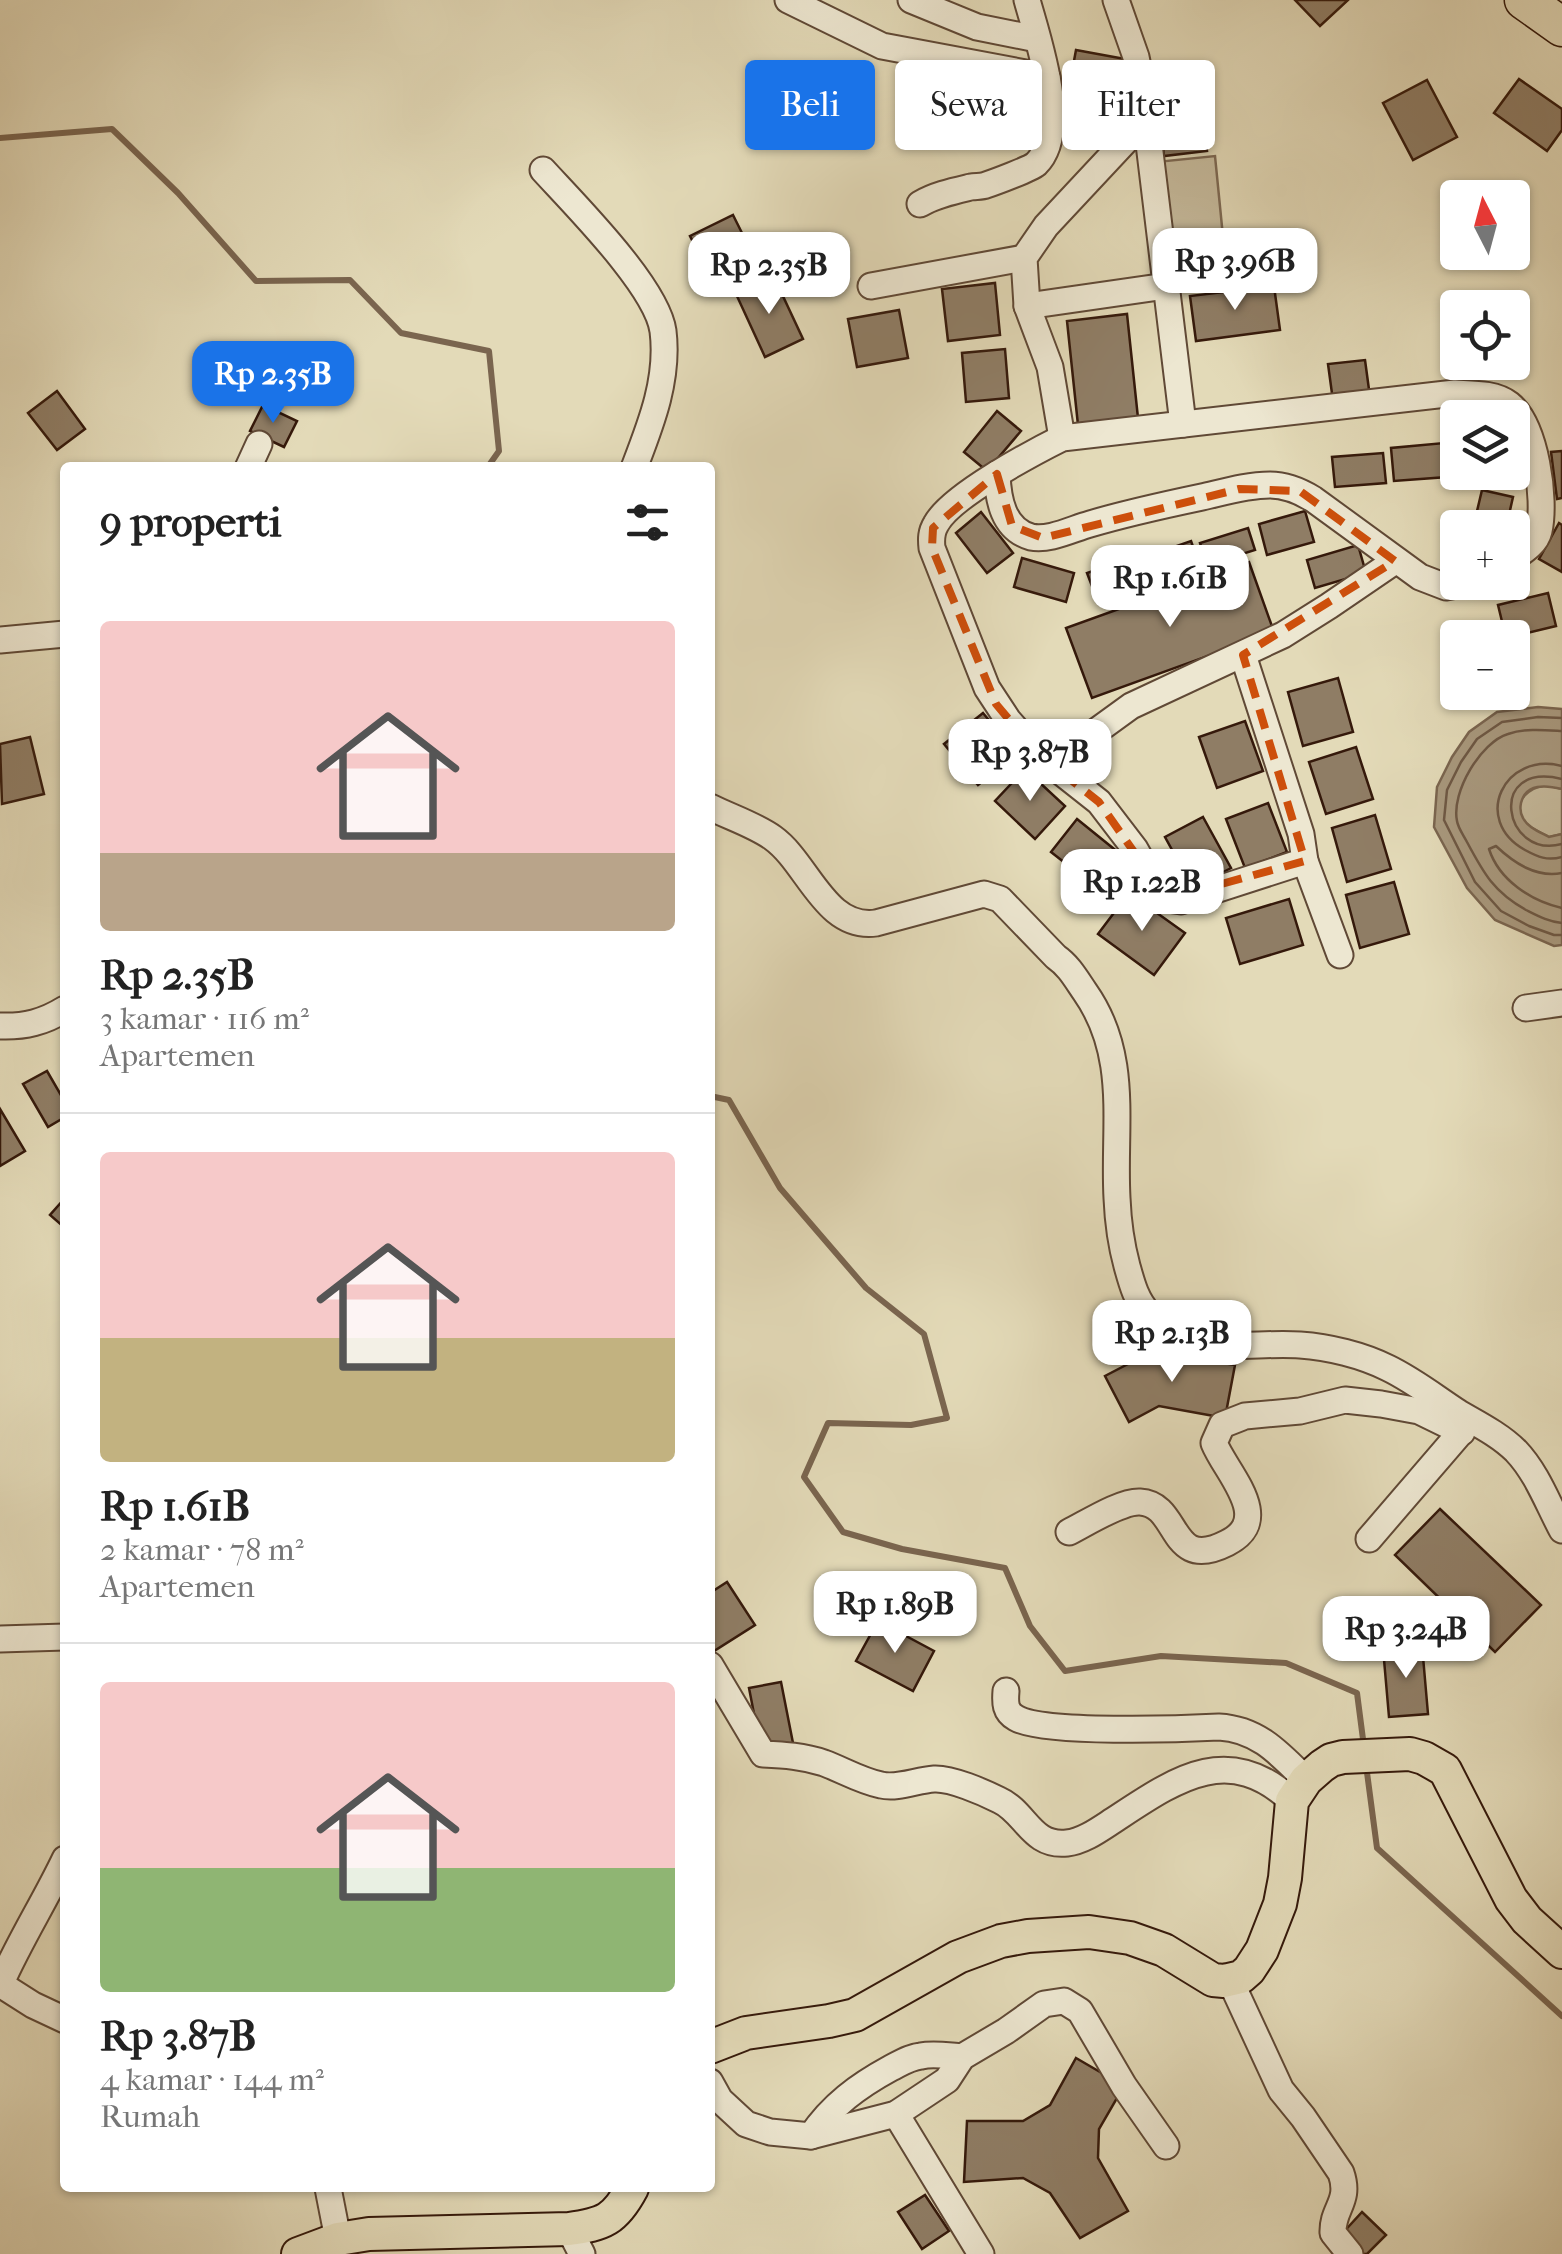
<!DOCTYPE html>
<html lang="id">
<head>
<meta charset="utf-8">
<style>
  body { margin:0; font-family:"IM FELL French Canon",serif; background:#f2f2f2; color:#222; height:100vh; display:flex; flex-direction:column; font-size:38px; white-space:nowrap }
  * { box-sizing:border-box; margin:0 }
  p { font-size:32px; color:#767676 }
  .icon { flex:none; width:55px; height:55px; fill:none; stroke:currentColor; stroke-width:2; stroke-linecap:round; stroke-linejoin:round }
  .map { position:relative; flex:1; overflow:hidden }
  .drawer { position:absolute; left:60px; top:462px; width:655px; height:1730px; display:flex; flex-direction:column; background:#fff; border-radius:10px; box-shadow:0 2px 8px #0004 }
  .drawer>* { flex:none }
  .banner { position:absolute; left:745px; top:60px; width:665px; height:90px; display:flex; gap:20px }
  .needle { width:65px; rotate:354deg }
  .controls { position:absolute; left:1440px; top:180px; display:grid; gap:20px }
  .controls a { display:grid; place-items:center; width:90px; height:90px; border-radius:10px; background:#fff; box-shadow:0 2px 8px #0004; font-size:50px }
  .price { position:absolute; translate:-50% -85px; padding:0 22px; border-radius:20px; background:#fff; color:#222; font-size:32px; line-height:65px; filter:drop-shadow(0 2px 5px #0008) }
  .price::after { content:''; position:absolute; left:50%; top:60px; width:30px; height:22px; margin-left:-15px; background:inherit; clip-path:polygon(0 0,100% 0,50% 100%) }
  .price.active { background:#1a73e8; color:#fff }
  ul { padding:0; list-style:none }
  li { display:grid; align-content:center; gap:20px; height:530px; padding:0 40px }
  li+li { border-top:2px solid #e0e0e0 }
  li span { display:grid; place-items:center; height:310px; border-radius:10px; color:#555 }
  li>.icon { margin-inline-start:auto }
  span .icon { width:180px; height:180px; fill:#fffc; stroke-width:1 }
  li b { font-size:42px }
  h2 { display:flex; justify-content:space-between; align-items:center; height:120px; padding:0 40px; font-size:42px }
  .pill { padding:0 35px; border-radius:10px; background:#fff; box-shadow:0 2px 8px #0004; font-size:35px; line-height:90px }
  .pill.active { background:#1a73e8; color:#fff }
  .map>svg:first-child { display:block }
  .green { fill:#c5b99b; stroke:#7d6953; stroke-width:2.5 }
  .water { fill:#a8987d; stroke:#7a654f; stroke-width:2.5 }
  .lines { fill:none; stroke-linecap:round; stroke-linejoin:round }
  .shore { stroke:#6e5844; stroke-width:2.5 }
  .stream { stroke:#7a654f; stroke-width:6 }
  .building { fill:#8f7d65; stroke:#35190b; stroke-width:2.5 }
  .minor-casing { stroke:#604936; stroke-width:29 }
  .major-casing { stroke:#35190b; stroke-width:36 }
  .highway-casing { stroke:#35190b; stroke-width:41 }
  .minor { stroke:#ede7d1; stroke-width:25 }
  .major { stroke:#e3dab8; stroke-width:32 }
  .highway { stroke:#e3dab8; stroke-width:38 }
  .marked { fill:none; stroke:#cd4f0c; stroke-width:8; stroke-dasharray:20 12; stroke-linejoin:round }
</style>
</head>
<body>
<div class="map">
<svg width="1562" height="2254" viewBox="0 0 1562 2254">
  <rect width="100%" height="100%" fill="#e3dab8"/>
  <filter id="stains"><feTurbulence type="fractalNoise" baseFrequency=".002" numOctaves="4"/><feColorMatrix values="0 0 0 0 .2 0 0 0 0 .09 0 0 0 0 .02 0 0 0 .5 -.17"/></filter>
  <radialGradient id="worn" r=".72"><stop offset=".6" stop-color="#630" stop-opacity="0"/><stop offset="1" stop-color="#630" stop-opacity=".3"/></radialGradient>
  <!-- green -->
  <g class="green">
    <polygon points="1215,156 1226,267 1168,273 1156,162"/>
    <path d="M 1547,785 L 1562,789 L 1562,834 L 1549,837 C 1540,832 1528,828 1522,818 C 1512,800 1531,787 1547,785 Z"/>
  </g>
  <!-- water -->
  <path class="water" d="M 1538,707 L 1562,709 L 1562,789 C 1546,785 1526,783 1521,803 C 1520,808 1520,813 1523,818 C 1528,828 1540,832 1549,837 L 1562,834 L 1562,945 L 1554,946 L 1495,920 L 1467,888 L 1434,827 L 1437,787 L 1452,757 L 1469,732 L 1497,712 Z"/>
  <g class="lines">
    <!-- shore -->
    <g class="shore">
      <polyline points="1562,718 1538,717 1502,722 1477,739 1461,762 1447,790 1444,820 1475,882 1501,911 1529,926 1554,935 1562,935"/>
      <path d="M 1562,731 C 1545,730 1525,728 1508,734 C 1481,742 1451,792 1457,821 C 1458,828 1464,836 1467,842 C 1484,874 1494,892 1526,910 C 1538,916 1549,922 1562,923"/>
      <path d="M 1562,766 C 1504,751 1471,820 1525,850 C 1538,857 1547,861 1562,857"/>
      <path d="M 1562,779 C 1486,760 1503,860 1562,844"/>
      <path d="M 1562,873 C 1536,878 1514,863 1496,846 L 1489,849 C 1499,880 1531,901 1562,908"/>
    </g>
    <!-- stream -->
    <g class="stream">
      <polyline points="0,138 112,129 178,193 256,281 350,280 401,333 489,351 499,451 487,468"/>
      <polyline points="710,1096 729,1100 780,1188 866,1288 924,1334 947,1418 911,1425 828,1423 804,1477 843,1532 902,1549 1005,1568 1030,1626 1065,1671 1161,1656 1286,1663 1357,1693 1364,1747"/>
      <polyline points="1366,1765 1377,1848 1562,2016"/>
    </g>
  </g>
  <!-- building -->
  <g class="building">
    <polygon points="1295,0 1348,0 1320,26"/>
    <polygon points="1076,50 1125,59 1115,113 1066,104"/>
    <polygon points="1519,79 1562,109 1562,130 1547,151 1494,113"/>
    <polygon points="1427,80 1457,137 1413,160 1383,103"/>
    <polygon points="1201,94 1207,151 1164,156 1157,99"/>
    <polygon points="733,215 757,263 714,284 690,236"/>
    <polygon points="774,277 803,339 765,357 736,294"/>
    <polygon points="995,283 1000,335 948,341 942,289"/>
    <polygon points="1274,286 1280,330 1196,341 1190,296"/>
    <polygon points="899,310 908,358 857,367 848,319"/>
    <polygon points="1127,314 1138,418 1078,425 1067,321"/>
    <polygon points="1005,349 1009,398 966,402 962,353"/>
    <polygon points="1365,360 1370,397 1333,401 1328,364"/>
    <polygon points="57,391 85,429 57,450 28,413"/>
    <polygon points="263,405 297,421 284,447 250,431"/>
    <polygon points="997,411 1021,431 987,471 964,452"/>
    <polygon points="1444,443 1447,477 1394,481 1391,448"/>
    <polygon points="1562,451 1562,498 1557,499 1551,452"/>
    <polygon points="1383,453 1386,483 1335,487 1332,457"/>
    <polygon points="1482,490 1513,497 1506,528 1473,528"/>
    <polygon points="1305,511 1314,542 1267,555 1259,524"/>
    <polygon points="981,512 1013,553 987,573 956,533"/>
    <polygon points="1559,523 1562,525 1562,572 1539,559"/>
    <polygon points="1248,528 1255,550 1207,565 1200,543"/>
    <polygon points="1191,541 1200,567 1151,585 1142,558"/>
    <polygon points="1358,545 1366,573 1315,588 1307,560"/>
    <polygon points="1022,558 1074,573 1066,602 1014,587"/>
    <polygon points="1131,558 1141,587 1098,602 1087,573"/>
    <polygon points="1249,562 1274,632 1092,698 1066,628"/>
    <polygon points="1548,593 1556,626 1506,638 1498,605"/>
    <polygon points="1338,678 1353,732 1303,746 1288,692"/>
    <polygon points="983,713 1017,754 978,785 944,744"/>
    <polygon points="1245,721 1263,771 1217,788 1199,737"/>
    <polygon points="30,737 44,794 2,804 0,744"/>
    <polygon points="1356,747 1373,799 1326,814 1309,762"/>
    <polygon points="1025,769 1065,806 1035,839 995,801"/>
    <polygon points="1268,803 1287,852 1245,868 1226,819"/>
    <polygon points="1375,815 1391,869 1347,882 1332,828"/>
    <polygon points="1203,817 1231,868 1193,888 1165,837"/>
    <polygon points="1077,819 1119,853 1093,885 1051,852"/>
    <polygon points="1394,882 1409,934 1360,948 1346,895"/>
    <polygon points="1129,893 1185,933 1154,975 1098,934"/>
    <polygon points="1289,899 1303,945 1240,964 1226,918"/>
    <polygon points="47,1071 65,1102 65,1117 48,1127 23,1084"/>
    <polygon points="0,1109 25,1151 0,1166"/>
    <polygon points="65,1198 65,1228 50,1215"/>
    <polygon points="1153,1351 1235,1365 1225,1418 1159,1406 1129,1422 1105,1376"/>
    <polygon points="1440,1509 1541,1605 1495,1652 1395,1555"/>
    <polygon points="727,1582 755,1625 714,1651 710,1646 710,1593"/>
    <polygon points="878,1621 934,1651 913,1691 856,1661"/>
    <polygon points="1422,1645 1428,1714 1389,1717 1383,1648"/>
    <polygon points="781,1682 793,1743 761,1750 749,1688"/>
    <polygon points="1076,2058 1124,2086 1099,2129 1098,2158 1128,2211 1080,2238 1050,2193 1023,2178 964,2182 967,2121 1023,2121 1050,2105"/>
    <polygon points="925,2195 949,2231 922,2249 898,2212"/>
    <polygon points="1362,2212 1386,2235 1367,2254 1359,2254 1340,2236"/>
  </g>
  <g class="lines">
    <!-- minor casing -->
    <g class="minor-casing">
      <g id="minor">
        <polyline points="788,0 882,46 1047,77"/>
        <polyline points="911,0 977,27 1037,39"/>
        <polyline points="1116,0 1136,57 1142,86 1183,424"/>
        <path d="M 543,170 C 575,205 657,287 663,331 C 669,379 651,424 634,468"/>
        <path d="M 920,204 C 935,195 954,191 971,187 C 976,186 981,187 986,185 C 995,182 1030,169 1036,164 C 1070,131 1038,40 1027,0"/>
        <polyline points="871,286 1024,258"/>
        <polyline points="1027,306 1166,286"/>
        <polyline points="1062,438 1050,367 1027,306 1024,258 1046,226 1146,119"/>
        <polyline points="248,468 259,444"/>
        <path d="M 997,474 C 998,499 1003,529 1031,537 C 1049,541 1072,529 1090,524 C 1127,513 1164,505 1202,497 C 1224,492 1247,485 1270,485 C 1286,485 1300,491 1313,499 L 1420,577 L 1446,587 L 1472,582"/>
        <polyline points="0,640 65,634"/>
        <path d="M 1243,655 L 1301,834 L 1305,861 L 1181,901 L 1167,899 L 1158,890 L 1135,849 L 1099,802 L 1037,753 L 1008,720 L 987,688 L 932,548 C 931,539 931,532 936,524 C 951,496 1032,453 1062,438 L 1455,393 C 1472,394 1495,393 1509,404 C 1536,425 1546,499 1539,531 C 1536,544 1522,552 1512,559"/>
        <polyline points="1051,764 1131,706 1283,635 1329,606 1395,561"/>
        <path d="M 710,807 C 730,817 755,825 773,838 C 808,863 825,930 876,923 L 984,894 L 1000,899 L 1056,957 C 1069,966 1076,979 1085,992 C 1130,1056 1113,1126 1117,1198 C 1118,1222 1121,1244 1127,1266 C 1132,1284 1136,1300 1149,1314 C 1187,1360 1249,1341 1300,1345 C 1329,1347 1362,1355 1388,1368 C 1413,1380 1436,1398 1459,1413 C 1478,1424 1500,1435 1516,1451 C 1537,1473 1548,1504 1562,1530"/>
        <polyline points="1305,861 1340,955"/>
        <polyline points="1526,1008 1562,1003"/>
        <path d="M 0,1026 C 25,1027 44,1022 65,1009"/>
        <path d="M 1069,1532 C 1087,1523 1121,1501 1140,1502 C 1181,1504 1168,1573 1227,1543 C 1275,1519 1226,1473 1214,1443 L 1222,1425 L 1245,1416 L 1300,1411 L 1345,1400 L 1381,1404 L 1419,1411 L 1462,1432"/>
        <polyline points="1369,1539 1461,1432"/>
        <polyline points="0,1639 65,1637"/>
        <path d="M 710,1665 L 763,1754 C 784,1755 803,1756 824,1763 C 843,1770 861,1781 881,1785 C 898,1789 917,1780 934,1779 C 951,1778 983,1792 999,1800 C 1026,1812 1031,1847 1067,1843 C 1084,1841 1100,1829 1114,1820 C 1175,1780 1228,1741 1292,1801"/>
        <path d="M 1006,1691 C 1005,1703 1005,1712 1016,1718 C 1043,1734 1182,1729 1219,1727 C 1258,1729 1280,1754 1306,1780"/>
        <path d="M 1230,1980 L 1281,2090 L 1303,2117 L 1341,2173 C 1351,2202 1332,2208 1333,2233 L 1350,2254"/>
        <path d="M 1,1983 C 20,1940 45,1901 65,1859"/>
        <polyline points="0,1984 33,2005 65,2020"/>
        <polyline points="710,2082 720,2100 746,2124 770,2132 811,2136 896,2114 947,2080 962,2057 1006,2031 1044,2004 1064,2001 1080,2011 1124,2086 1166,2146"/>
        <polyline points="896,2114 981,2254"/>
        <path d="M 811,2136 C 832,2105 858,2086 891,2068 C 901,2063 910,2057 921,2056 C 934,2053 948,2056 962,2057"/>
        <polyline points="328,2188 338,2239"/>
        <polyline points="569,2229 582,2254"/>
      </g>
    </g>
    <!-- major casing -->
    <g class="major-casing">
      <g id="major">
        <polyline points="710,2047 746,2033 829,2021 855,2015 958,1957 1001,1941 1028,1936 1089,1932 1130,1938 1164,1950 1213,1980 1224,1981 1241,1977 1249,1970 1262,1950 1280,1904 1285,1878 1292,1801 1306,1780 1322,1766 1331,1760 1343,1757 1410,1754 1424,1758 1445,1770 1511,1899 1527,1920 1562,1952"/>
        <path d="M 298,2254 L 338,2239 L 369,2234 L 569,2229 C 604,2224 615,2220 632,2188"/>
      </g>
    </g>
    <!-- highway casing -->
    <g class="highway-casing">
      <polyline id="highway" points="1524,0 1562,27"/>
    </g>
    <!-- minor -->
    <use href="#minor" class="minor"/>
    <!-- major -->
    <use href="#major" class="major"/>
    <!-- highway -->
    <use href="#highway" class="highway"/>
  </g>
  <!-- marked area -->
  <path class="marked" d="M 997,474 L 1012,526 L 1043,538 L 1239,489 L 1300,491 L 1395,561 L 1243,655 L 1305,861 L 1167,899 L 1099,802 L 1037,753 L 996,704 L 932,548 L 933,528 Z"/>
  <rect width="100%" height="100%" filter="url(#stains)"/>
  <rect width="100%" height="100%" fill="url(#worn)"/>
</svg>
<div class="controls">
<a><svg class="needle" viewBox="-14 -14 28 28"><path d="M0-13l5 13h-10z" fill="#e53935"/><path d="M0 13l5-13h-10z" fill="#767676"/></svg></a>
<a><svg class="icon" aria-label="locate" viewBox="0 0 24 24"><circle cx="12" cy="12" r="6"/><path d="M12 2v4M12 18v4M2 12h4M18 12h4"/></svg></a>
<a><svg class="icon" aria-label="layers" viewBox="0 0 24 24"><path d="M12 4l9 5-9 5-9-5zM3 14l9 5 9-5"/></svg></a>
<a>+</a>
<a>−</a>
</div>
<b class="price" style="left:1235px;top:313px">Rp 3.96B</b>
<b class="price" style="left:769px;top:317px">Rp 2.35B</b>
<b class="price active" style="left:273px;top:426px">Rp 2.35B</b>
<b class="price" style="left:1170px;top:630px">Rp 1.61B</b>
<b class="price" style="left:1030px;top:804px">Rp 3.87B</b>
<b class="price" style="left:1142px;top:934px">Rp 1.22B</b>
<b class="price" style="left:1172px;top:1385px">Rp 2.13B</b>
<b class="price" style="left:895px;top:1656px">Rp 1.89B</b>
<b class="price" style="left:1406px;top:1681px">Rp 3.24B</b>
<div class="banner">
<a class="pill active">Beli</a>
<a class="pill">Sewa</a>
<a class="pill">Filter</a>
</div>
<section class="drawer">
<h2>9 properti<svg class="icon" aria-label="filters" viewBox="0 0 24 24"><path d="M4 7h16M4 17h16"/><circle cx="9" cy="7" r="2"/><circle cx="15" cy="17" r="2"/></svg></h2>
<ul>
<li><span style="background:linear-gradient(#f6c9c9 75%,#b9a48a 0)"><svg class="icon" aria-label="home" viewBox="0 0 24 24"><path d="M3 11l9-7 9 7M6 9v11h12V9"/></svg></span><div><b>Rp 2.35B</b><p>3 kamar · 116 m²</p><p>Apartemen</p></div></li>
<li><span style="background:linear-gradient(#f6c9c9 60%,#c2b280 0)"><svg class="icon" aria-label="home" viewBox="0 0 24 24"><path d="M3 11l9-7 9 7M6 9v11h12V9"/></svg></span><div><b>Rp 1.61B</b><p>2 kamar · 78 m²</p><p>Apartemen</p></div></li>
<li><span style="background:linear-gradient(#f6c9c9 60%,#8fb573 0)"><svg class="icon" aria-label="home" viewBox="0 0 24 24"><path d="M3 11l9-7 9 7M6 9v11h12V9"/></svg></span><div><b>Rp 3.87B</b><p>4 kamar · 144 m²</p><p>Rumah</p></div></li>
</ul>
</section>
</div>
</body>
</html>
